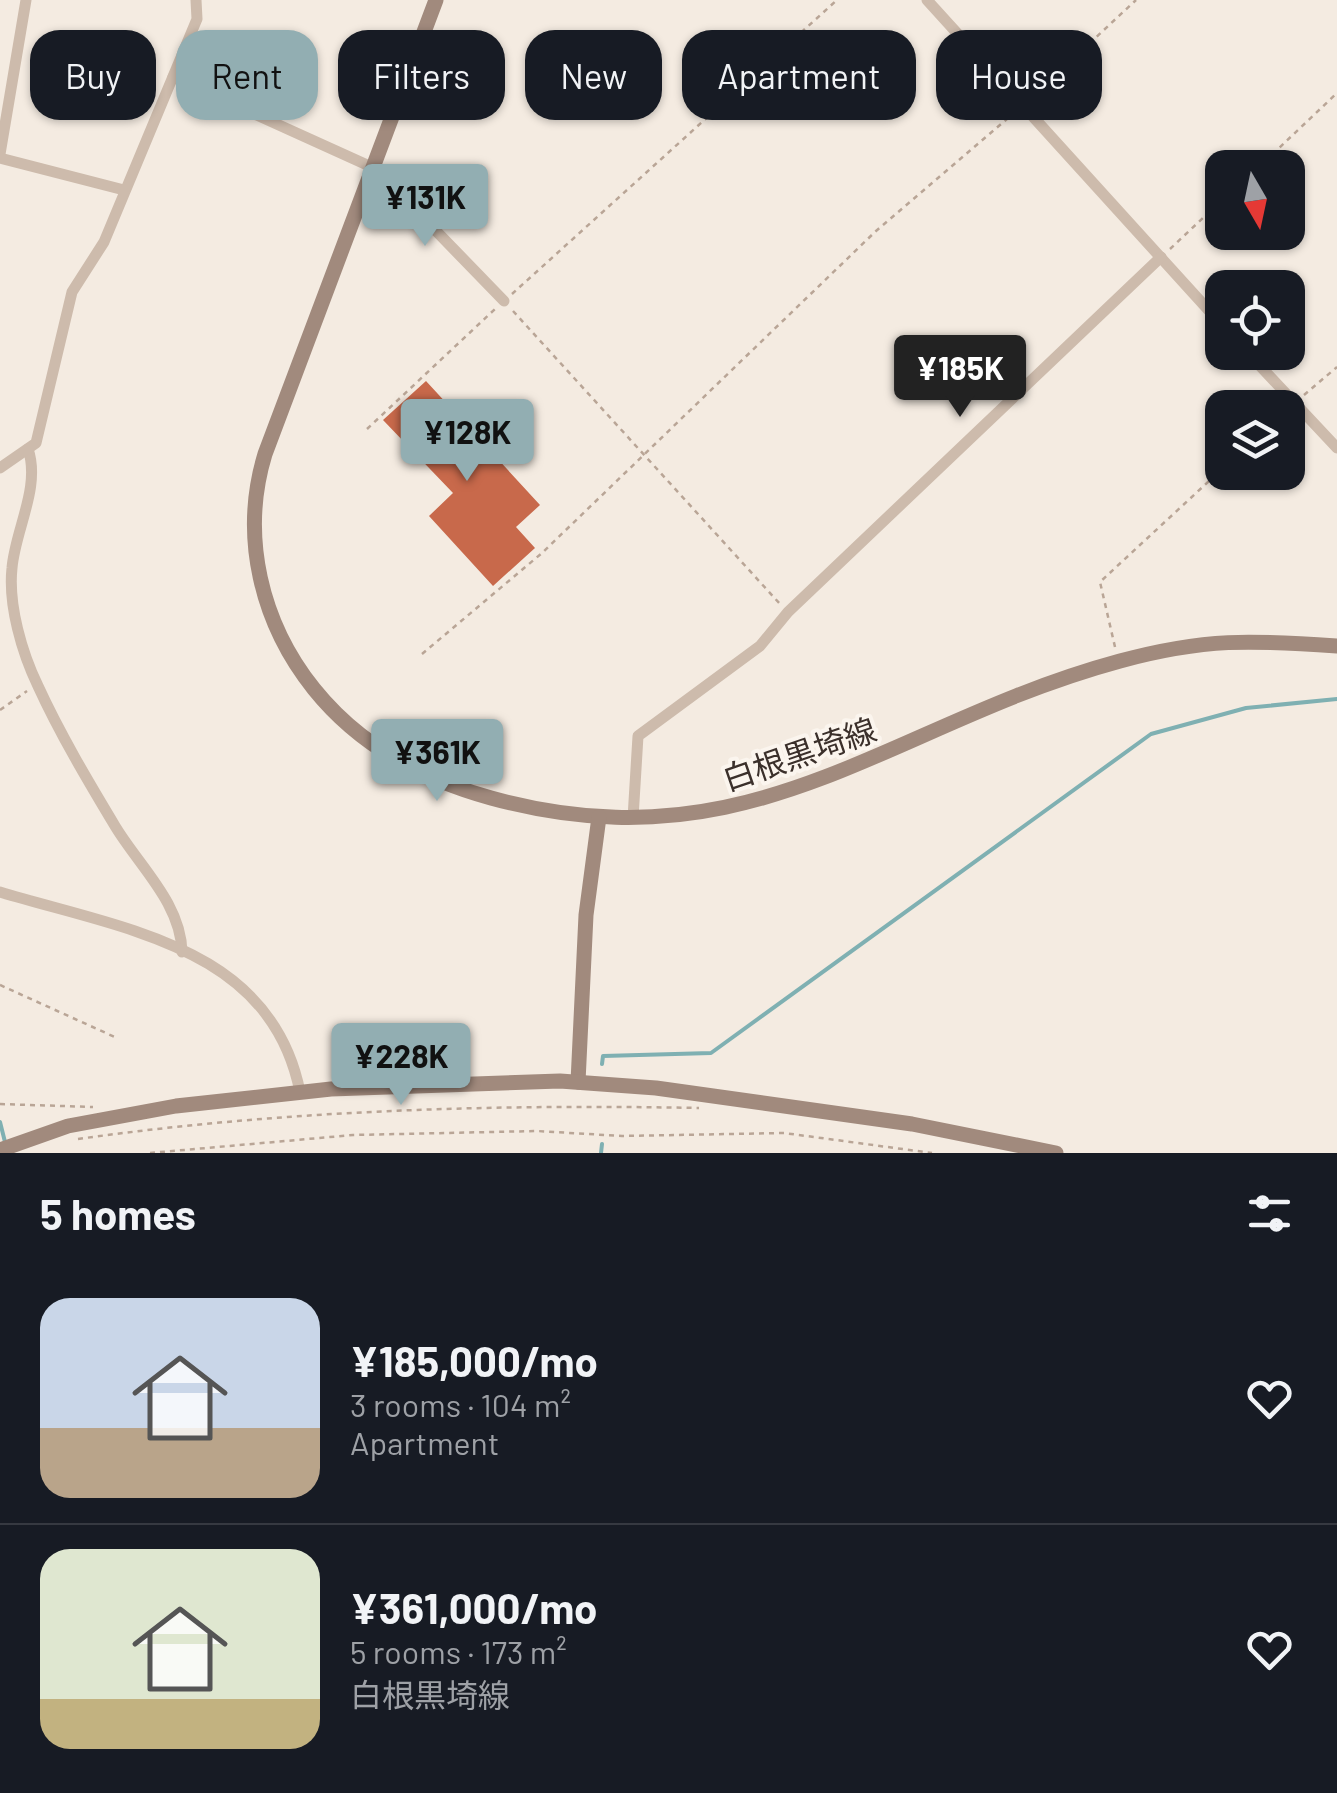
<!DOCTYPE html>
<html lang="en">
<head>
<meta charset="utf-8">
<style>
  body { margin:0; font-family:Barlow,"Noto Sans JP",sans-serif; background:#20242c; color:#f1f3f6; height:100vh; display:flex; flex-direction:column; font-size:38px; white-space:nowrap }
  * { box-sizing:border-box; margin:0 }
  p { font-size:32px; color:#9ea1a6 }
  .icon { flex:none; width:55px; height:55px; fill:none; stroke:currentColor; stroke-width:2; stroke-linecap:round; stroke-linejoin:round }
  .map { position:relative; height:1153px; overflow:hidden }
  .sheet { display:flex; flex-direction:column; background:#171b24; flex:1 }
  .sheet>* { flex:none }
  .hud { position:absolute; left:30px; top:30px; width:1278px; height:90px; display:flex; gap:20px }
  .needle { width:65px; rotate:171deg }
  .controls { position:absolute; left:1205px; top:150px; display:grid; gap:20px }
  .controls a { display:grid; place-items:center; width:100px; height:100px; border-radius:20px; background:#171b24; box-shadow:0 2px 8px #0004; font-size:50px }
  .price { position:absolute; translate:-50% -85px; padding:0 22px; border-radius:10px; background:#92aeb2; color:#111; font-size:32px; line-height:65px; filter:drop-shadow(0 2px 5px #0008) }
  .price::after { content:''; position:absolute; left:50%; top:60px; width:30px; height:22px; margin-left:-15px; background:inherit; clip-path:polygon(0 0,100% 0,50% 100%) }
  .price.selected { background:#222; color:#fff }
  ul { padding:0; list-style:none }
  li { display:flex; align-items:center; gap:30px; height:250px; padding:0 40px }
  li+li { border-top:2px solid #363941 }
  li span { display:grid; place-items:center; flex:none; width:280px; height:200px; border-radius:30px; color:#555 }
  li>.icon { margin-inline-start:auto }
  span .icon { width:120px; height:120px; fill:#fffc; stroke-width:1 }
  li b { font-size:42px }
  h2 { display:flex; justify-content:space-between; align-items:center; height:120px; padding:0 40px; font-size:42px }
  .pill { padding:0 35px; border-radius:30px; background:#171b24; box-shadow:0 2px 8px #0004; font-size:35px; line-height:90px }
  .pill.selected { background:#92aeb2; color:#111 }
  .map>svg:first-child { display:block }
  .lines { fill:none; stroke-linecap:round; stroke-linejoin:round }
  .stream { stroke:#7fb0b2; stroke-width:4 }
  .building { fill:#c8694b }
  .path { stroke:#b9a596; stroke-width:2.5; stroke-dasharray:5 5; stroke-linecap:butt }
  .street { stroke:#cdbbac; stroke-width:11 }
  .secondary { stroke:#a18a7d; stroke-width:15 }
  .labels { text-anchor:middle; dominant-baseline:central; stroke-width:8; stroke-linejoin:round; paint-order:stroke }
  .street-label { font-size:32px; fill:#3b302b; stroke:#fbf5ee }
</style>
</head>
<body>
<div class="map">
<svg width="1337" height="1153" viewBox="0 0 1337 1153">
  <rect width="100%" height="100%" fill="#f4ebe1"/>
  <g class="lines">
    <!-- stream -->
    <g class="stream">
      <polyline points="602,1064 603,1056 711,1053 1151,734 1246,708 1337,699"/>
      <polyline points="0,1122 5,1142"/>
      <polyline points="601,1153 602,1144"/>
    </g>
  </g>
  <!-- building -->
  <polygon class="building" points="426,381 540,505 516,527 535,548 493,586 429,516 453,493 383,420"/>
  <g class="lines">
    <!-- path -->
    <g class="path">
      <polyline points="1031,98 1136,0"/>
      <polyline points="1258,168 1337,93"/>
      <polyline points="1170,249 1222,200"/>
      <polyline points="512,294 837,0"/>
      <polyline points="513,311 780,604"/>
      <polyline points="1304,395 1337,367"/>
      <polyline points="367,429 495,309"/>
      <polyline points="1115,647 1100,582 1222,469"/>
      <polyline points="422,654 542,553 876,231 1014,113"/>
      <polyline points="0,710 27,691"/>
      <polyline points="0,985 117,1038"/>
      <polyline points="0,1104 93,1107"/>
      <path d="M 78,1139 C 285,1110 490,1104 699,1108"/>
      <polyline points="150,1153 353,1135 537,1131 622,1136 784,1133 932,1153"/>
    </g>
    <!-- street -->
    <g class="street">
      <polyline points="927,0 1222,325"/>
      <polyline points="173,77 376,169 504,301"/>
      <polyline points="0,154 26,0"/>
      <polyline points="0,158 124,190"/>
      <polyline points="1247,352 1337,448"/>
      <path d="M 28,449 C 41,487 15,530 12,568 C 8,605 22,653 38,686 C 60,734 88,781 115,826 C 139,866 181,903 182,952"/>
      <polyline points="0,468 36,443 72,292 104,242 197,19 196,0"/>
      <polyline points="633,818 638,736 760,646 788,612 1161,257"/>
      <path d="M 0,892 C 122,929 271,946 300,1092"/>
    </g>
    <!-- secondary -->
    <g class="secondary">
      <path d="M 436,0 L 265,454 C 240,536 261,623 314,689 C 359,745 422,779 491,798 C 754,870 887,724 1120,661 C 1205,638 1251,640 1337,646"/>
      <polyline points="578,1082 586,915 599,817"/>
      <polyline points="0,1150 68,1126 176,1106 331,1089 560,1081 656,1088 912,1124 1056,1153"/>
    </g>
  </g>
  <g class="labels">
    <!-- street labels -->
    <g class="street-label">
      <text transform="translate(799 753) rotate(-19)">白根黒埼線</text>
    </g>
  </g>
</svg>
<div class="controls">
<a><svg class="needle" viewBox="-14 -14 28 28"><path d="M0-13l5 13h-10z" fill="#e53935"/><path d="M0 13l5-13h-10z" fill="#9ea1a6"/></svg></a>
<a><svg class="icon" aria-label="locate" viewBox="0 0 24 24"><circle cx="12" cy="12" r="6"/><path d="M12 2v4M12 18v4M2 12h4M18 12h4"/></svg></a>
<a><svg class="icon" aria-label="layers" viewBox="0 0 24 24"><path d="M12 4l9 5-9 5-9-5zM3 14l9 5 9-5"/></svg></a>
</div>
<b class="price" style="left:425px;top:249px">¥131K</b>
<b class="price selected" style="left:960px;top:420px">¥185K</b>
<b class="price" style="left:467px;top:484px">¥128K</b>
<b class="price" style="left:437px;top:804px">¥361K</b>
<b class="price" style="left:401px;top:1108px">¥228K</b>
<div class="hud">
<a class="pill">Buy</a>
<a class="pill selected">Rent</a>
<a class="pill">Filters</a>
<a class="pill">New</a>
<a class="pill">Apartment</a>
<a class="pill">House</a>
</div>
</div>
<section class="sheet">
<h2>5 homes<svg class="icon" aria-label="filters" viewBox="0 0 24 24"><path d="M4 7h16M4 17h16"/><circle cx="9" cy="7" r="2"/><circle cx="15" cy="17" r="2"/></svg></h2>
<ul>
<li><span style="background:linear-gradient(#c9d6e8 65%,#b9a48a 0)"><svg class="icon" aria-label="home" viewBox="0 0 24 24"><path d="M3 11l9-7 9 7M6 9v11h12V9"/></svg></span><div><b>¥185,000/mo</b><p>3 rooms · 104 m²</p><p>Apartment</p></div><svg class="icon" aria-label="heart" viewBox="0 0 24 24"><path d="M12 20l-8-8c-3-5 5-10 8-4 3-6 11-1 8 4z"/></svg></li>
<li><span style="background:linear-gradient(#dfe7d0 75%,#c2b280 0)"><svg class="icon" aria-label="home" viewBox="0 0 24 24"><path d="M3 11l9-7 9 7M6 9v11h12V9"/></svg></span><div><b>¥361,000/mo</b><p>5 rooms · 173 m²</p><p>白根黒埼線</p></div><svg class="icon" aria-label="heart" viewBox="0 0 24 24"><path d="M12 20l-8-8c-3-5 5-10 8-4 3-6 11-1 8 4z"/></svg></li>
</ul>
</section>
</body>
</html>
